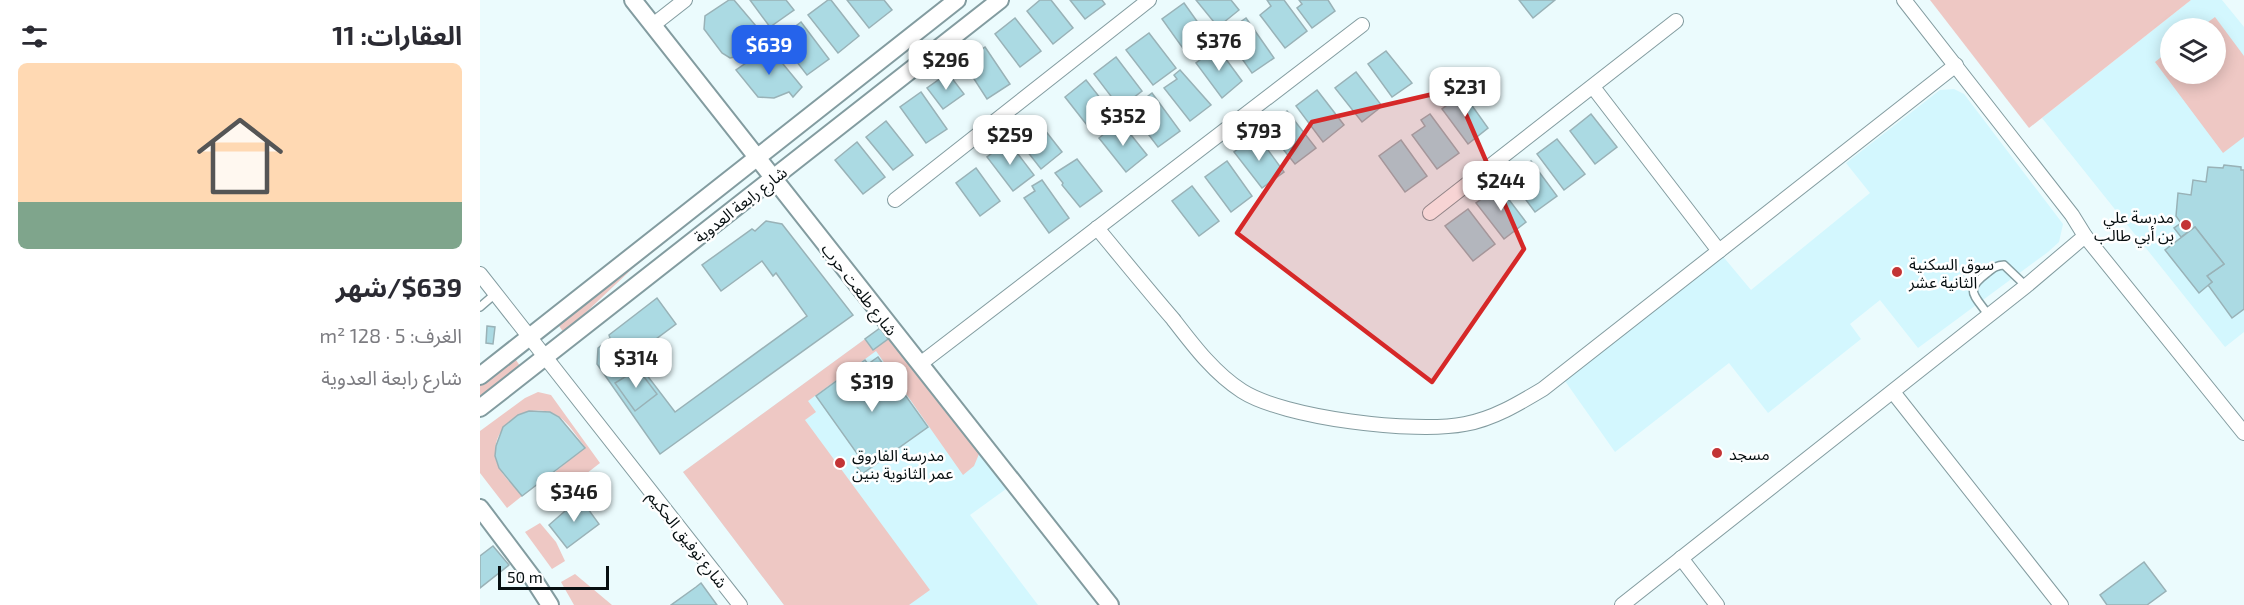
<!DOCTYPE html>
<html lang="ar">
<head>
<meta charset="utf-8">
<style>
  body { margin:0; font-family:"Exo 2","Noto Sans Arabic",sans-serif; background:#f7f7f7; color:#2b2b33; direction:rtl; height:100vh; display:flex; flex-direction:column; font-size:22px; white-space:nowrap }
  * { box-sizing:border-box; margin:0 }
  p { font-size:20px; color:#7c7c81 }
  .icon { flex:none; width:33px; height:33px; fill:none; stroke:currentColor; stroke-width:2; stroke-linecap:round; stroke-linejoin:round }
  .map { position:relative; flex:1; overflow:hidden; direction:ltr }
  .drawer { display:flex; flex-direction:column; background:#fff; width:480px }
  .drawer>* { flex:none }
  .fabs { position:absolute; left:1680px; top:18px; display:grid; gap:12px }
  .fabs a { display:grid; place-items:center; width:66px; height:66px; border-radius:50%; background:#fff; box-shadow:0 3px 15px #0003; font-size:30px }
  .scale { position:absolute; left:18px; bottom:15px; width:111px; box-sizing:border-box; padding-left:6px; border:3px solid #070f11; border-top:0; font-size:16px; line-height:21px; white-space:nowrap; color:#070f11; -webkit-text-stroke:4px #fff; paint-order:stroke }
  .price { position:absolute; translate:-50% -51px; padding:0 14px; border-radius:12px; background:#fff; color:#222; font-size:20px; line-height:39px; filter:drop-shadow(0 2px 3px #0008) }
  .price::after { content:''; position:absolute; left:50%; top:36px; width:18px; height:14px; margin-left:-9px; background:inherit; clip-path:polygon(0 0,100% 0,50% 100%) }
  .price.active { background:#2563eb; color:#fff }
  ul { padding:0; list-style:none }
  li { display:grid; align-content:center; gap:12px; height:318px; padding:0 18px }
  li span { display:grid; place-items:center; height:186px; border-radius:9px; color:#555 }
  li>.icon { margin-inline-start:auto }
  span .icon { width:108px; height:108px; fill:#fffc; stroke-width:1 }
  li b { font-size:26px }
  h2 { display:flex; justify-content:space-between; align-items:center; height:72px; padding:0 18px; font-size:26px }
  main { display:flex; flex:1; min-height:0 }
  .map>svg:first-child { display:block }
  .built { fill:#d3f7fe; fill-rule:evenodd }
  .green { fill:#eec8c4 }
  .building { fill:#abdae3; stroke:#99b2b7; stroke-width:1.5 }
  .lines { fill:none; stroke-linecap:round; stroke-linejoin:round }
  .service-casing { stroke:#839ca0; stroke-width:10 }
  .minor-casing { stroke:#839ca0; stroke-width:16 }
  .tertiary-casing { stroke:#839ca0; stroke-width:20 }
  .service { stroke:#fff; stroke-width:7 }
  .minor { stroke:#fff; stroke-width:14 }
  .tertiary { stroke:#fff; stroke-width:16 }
  .marked { fill:#d62828; fill-opacity:0.2; stroke:#d62828; stroke-width:4.5; stroke-linejoin:round }
  .poi-dot { fill:#c33435; stroke:#fff; stroke-width:2 }
  .labels { text-anchor:middle; dominant-baseline:central; stroke-width:5; stroke-linejoin:round; paint-order:stroke }
  .street-label { font-size:16px; fill:#070f11; stroke:#fff }
  .poi-label { font-size:16px; fill:#070f11; stroke:#fff; text-anchor:start }
</style>
</head>
<body>
<main>
<div class="map">
<svg width="1764" height="605" viewBox="0 0 1764 605">
  <rect width="100%" height="100%" fill="#ebfbfd"/>
  <!-- built -->
  <g class="built">
    <path d="M 1711,0 L 1742,0 L 1764,27 L 1764,332 L 1745,347 L 1562,118 ZM 1690,28 L 1736,28 L 1736,74 L 1690,74 Z"/>
    <polygon points="1474,89 1484,94 1583,224 1579,242 1568,252 1438,348 1400,300 1370,324 1381,339 1288,413 1249,363 1135,452 1085,381 1241,254 1271,290 1390,193 1366,163 1460,90"/>
    <polygon points="400,328 526,489 490,515 558,605 304,605 203,472"/>
  </g>
  <!-- green -->
  <g class="green">
    <polygon points="1450,0 1711,0 1549,128"/>
    <polygon points="1735,17 1764,56 1764,137 1743,153 1675,62 1690,50 1690,74 1736,74 1736,28 1720,28"/>
    <polygon points="248,192 153,268 84,333 77,323"/>
    <polygon points="385,339 393,350 408,339 499,454 494,466 483,475 396,351 328,401 336,412 325,420 450,590 429,605 304,605 203,472"/>
    <polygon points="36,360 42,369 0,400 0,386"/>
    <path d="M 58,392 L 71,395 L 120,463 L 75,498 L 63,482 L 105,447 C 97,437 89,423 78,416 C 47,398 6,428 17,463 C 21,475 34,486 42,496 L 27,508 L 0,473 L 0,431 L 45,398 Z"/>
    <polygon points="60,523 76,542 85,561 72,569 45,532"/>
    <polygon points="95,574 132,605 94,605 81,582"/>
  </g>
  <!-- building -->
  <g class="building">
    <polygon points="249,0 254,0 276,26 274,27 279,35 255,57 250,58 242,53 224,29 225,16"/>
    <polygon points="270,0 306,0 314,10 290,27"/>
    <polygon points="348,0 351,0 379,36 358,53 328,15"/>
    <polygon points="367,0 404,0 412,10 389,28"/>
    <polygon points="560,0 571,0 593,28 573,44 547,11"/>
    <polygon points="590,0 622,0 625,4 605,19"/>
    <polygon points="716,0 751,0 759,10 738,27"/>
    <polygon points="787,0 804,0 827,31 805,48 780,15 791,6"/>
    <polygon points="819,0 848,0 855,11 832,28 817,8 822,4"/>
    <polygon points="1039,0 1075,0 1053,18"/>
    <polygon points="704,3 729,38 707,54 682,19"/>
    <polygon points="535,18 561,51 540,67 515,34"/>
    <polygon points="766,18 794,58 772,73 748,39 759,30 756,25"/>
    <polygon points="321,22 349,59 327,75 299,39"/>
    <polygon points="669,33 696,68 673,85 646,50"/>
    <polygon points="289,47 322,87 313,97 309,92 294,98 278,97 256,70"/>
    <polygon points="505,47 530,84 507,99 483,62"/>
    <polygon points="737,47 762,81 742,98 716,63"/>
    <polygon points="906,51 932,83 912,97 888,64"/>
    <polygon points="636,57 662,91 640,108 614,74"/>
    <polygon points="700,70 731,105 710,121 684,88 697,79 694,75"/>
    <polygon points="876,72 902,106 882,122 855,88"/>
    <polygon points="468,73 484,94 463,109 447,88"/>
    <polygon points="606,80 632,113 610,129 585,97"/>
    <polygon points="837,90 864,125 843,142 816,106"/>
    <polygon points="441,92 467,129 446,143 420,107"/>
    <polygon points="672,93 700,131 678,147 652,113 665,103 663,100"/>
    <polygon points="983,93 1008,128 988,144 962,109"/>
    <polygon points="807,111 836,148 815,164 786,128"/>
    <polygon points="950,114 979,153 957,169 932,135 945,126 941,120"/>
    <polygon points="1111,114 1137,147 1115,164 1090,131"/>
    <polygon points="557,120 582,152 561,169 536,137"/>
    <polygon points="406,121 433,155 413,170 386,137"/>
    <polygon points="640,121 667,155 646,172 619,138"/>
    <polygon points="777,135 804,172 782,188 754,152"/>
    <polygon points="1077,139 1105,174 1084,190 1057,154"/>
    <polygon points="921,140 947,176 925,192 899,156"/>
    <polygon points="528,141 554,175 533,191 507,157"/>
    <polygon points="377,142 405,177 383,194 355,160"/>
    <polygon points="597,159 622,191 600,207 582,185 583,183 575,173"/>
    <polygon points="747,161 772,196 751,212 725,177"/>
    <polygon points="1051,161 1077,196 1055,212 1029,177"/>
    <polygon points="1744,165 1761,167 1761,170 1764,170 1764,309 1752,318 1728,285 1732,282 1727,276 1744,264 1715,227 1701,237 1694,228 1701,223 1696,216 1698,193 1711,195 1713,180 1726,182 1728,167 1743,168"/>
    <polygon points="496,168 520,201 500,216 476,183"/>
    <polygon points="562,180 589,218 569,233 544,198 555,191 552,186"/>
    <polygon points="1017,184 1046,222 1024,239 996,203 1010,193 1008,191"/>
    <polygon points="712,186 739,221 719,236 692,201"/>
    <polygon points="988,209 1015,244 993,261 965,226"/>
    <polygon points="286,221 302,224 373,315 180,454 117,364 118,348 130,338 129,335 177,298 196,324 156,354 166,368 163,370 195,412 327,316 296,273 293,276 282,261 241,291 222,265 272,229 275,231"/>
    <polygon points="1715,227 1744,264 1727,276 1732,282 1719,293 1685,250"/>
    <polygon points="7,326 15,327 13,344 6,343"/>
    <polygon points="400,328 408,339 393,350 385,339"/>
    <polygon points="398,357 448,427 382,474 375,464 381,459 336,396 385,360 388,364"/>
    <polygon points="158,369 177,394 155,411 135,383"/>
    <polygon points="49,411 70,412 79,417 105,448 42,496 19,468 15,456 16,446 23,427 38,415"/>
    <polygon points="100,498 119,524 87,548 69,525"/>
    <polygon points="13,546 29,565 0,588 0,556"/>
    <polygon points="1664,562 1686,591 1667,605 1627,605 1620,595"/>
    <polygon points="221,583 237,605 191,605 216,587"/>
  </g>
  <g class="lines">
    <!-- service casing -->
    <g class="service-casing">
      <g id="service">
        <polyline points="0,307 15,294"/>
        <path d="M 1509,316 C 1495,295 1483,291 1507,273 C 1513,268 1517,265 1524,265 L 1546,286"/>
      </g>
    </g>
    <!-- minor casing -->
    <g class="minor-casing">
      <g id="minor">
        <polyline points="173,25 205,0"/>
        <polyline points="1113,87 1239,251"/>
        <polyline points="415,200 669,0"/>
        <polyline points="950,213 1196,21"/>
        <path d="M 617,228 C 642,258 667,289 693,319 C 713,345 734,373 762,391 C 804,418 935,434 985,424 C 1013,419 1038,404 1063,389 L 1476,65"/>
        <polyline points="1605,236 1764,433"/>
        <polyline points="0,274 260,605"/>
        <polyline points="440,364 882,25"/>
        <polyline points="1413,392 1581,605"/>
        <polyline points="1201,558 1237,605"/>
        <polyline points="1142,605 1546,286 1605,236 1592,215 1424,0"/>
      </g>
    </g>
    <!-- tertiary casing -->
    <g class="tertiary-casing">
      <g id="tertiary">
        <polyline points="153,0 630,605"/>
        <polyline points="0,376 477,0"/>
        <polyline points="0,408 520,0"/>
        <polyline points="0,508 52,577 70,605"/>
      </g>
    </g>
    <!-- service -->
    <use href="#service" class="service"/>
    <!-- minor -->
    <use href="#minor" class="minor"/>
    <!-- tertiary -->
    <use href="#tertiary" class="tertiary"/>
  </g>
  <!-- marked area -->
  <path class="marked" d="M 975,89 L 1044,249 L 952,382 L 757,233 L 832,122 Z"/>
  <!-- markers -->
  <g class="poi-dot">
    <circle cx="1706" cy="225" r="6"/>
    <circle cx="1417" cy="272" r="6"/>
    <circle cx="1237" cy="453" r="6"/>
    <circle cx="360" cy="463" r="6"/>
  </g>
  <g class="labels">
    <!-- street labels -->
    <g class="street-label">
      <text transform="translate(260 204) rotate(-38)">شارع رابعة العدوية</text>
      <text transform="translate(380 289) rotate(52)">شارع طلعت حرب</text>
      <text transform="translate(208 539) rotate(52)">شارع توفيق الحكيم</text>
    </g>
    <!-- poi labels -->
    <g class="poi-label">
      <text x="1694" y="216" text-anchor="end">مدرسة علي<tspan x="1694" dy="18">بن أبي طالب</tspan></text>
      <text x="1429" y="263">سوق السكنية<tspan x="1429" dy="18">الثانية عشر</tspan></text>
      <text x="1249" y="453">مسجد</text>
      <text x="372" y="454">مدرسة الفاروق<tspan x="372" dy="18">عمر الثانوية بنين</tspan></text>
    </g>
  </g>
</svg>
<div class="fabs">
<a><svg class="icon" aria-label="layers" viewBox="0 0 24 24"><path d="M12 4l9 5-9 5-9-5zM3 14l9 5 9-5"/></svg></a>
</div>
<div class="scale">50 m</div>
<b class="price" style="left:739px;top:72px">$376</b>
<b class="price active" style="left:289px;top:76px">$639</b>
<b class="price" style="left:466px;top:91px">$296</b>
<b class="price" style="left:985px;top:118px">$231</b>
<b class="price" style="left:643px;top:147px">$352</b>
<b class="price" style="left:779px;top:162px">$793</b>
<b class="price" style="left:530px;top:166px">$259</b>
<b class="price" style="left:1021px;top:212px">$244</b>
<b class="price" style="left:156px;top:389px">$314</b>
<b class="price" style="left:392px;top:413px">$319</b>
<b class="price" style="left:94px;top:523px">$346</b>
</div>
<section class="drawer">
<h2>العقارات: 11<svg class="icon" aria-label="filters" viewBox="0 0 24 24"><path d="M4 7h16M4 17h16"/><circle cx="9" cy="7" r="2"/><circle cx="15" cy="17" r="2"/></svg></h2>
<ul>
<li><span style="background:linear-gradient(#ffd9b3 75%,#7fa58c 0)"><svg class="icon" aria-label="home" viewBox="0 0 24 24"><path d="M3 11l9-7 9 7M6 9v11h12V9"/></svg></span><div><b>$639/شهر</b><p>الغرف: 5 · 128 m²</p><p>شارع رابعة العدوية</p></div></li>
</ul>
</section>
</main>
</body>
</html>
